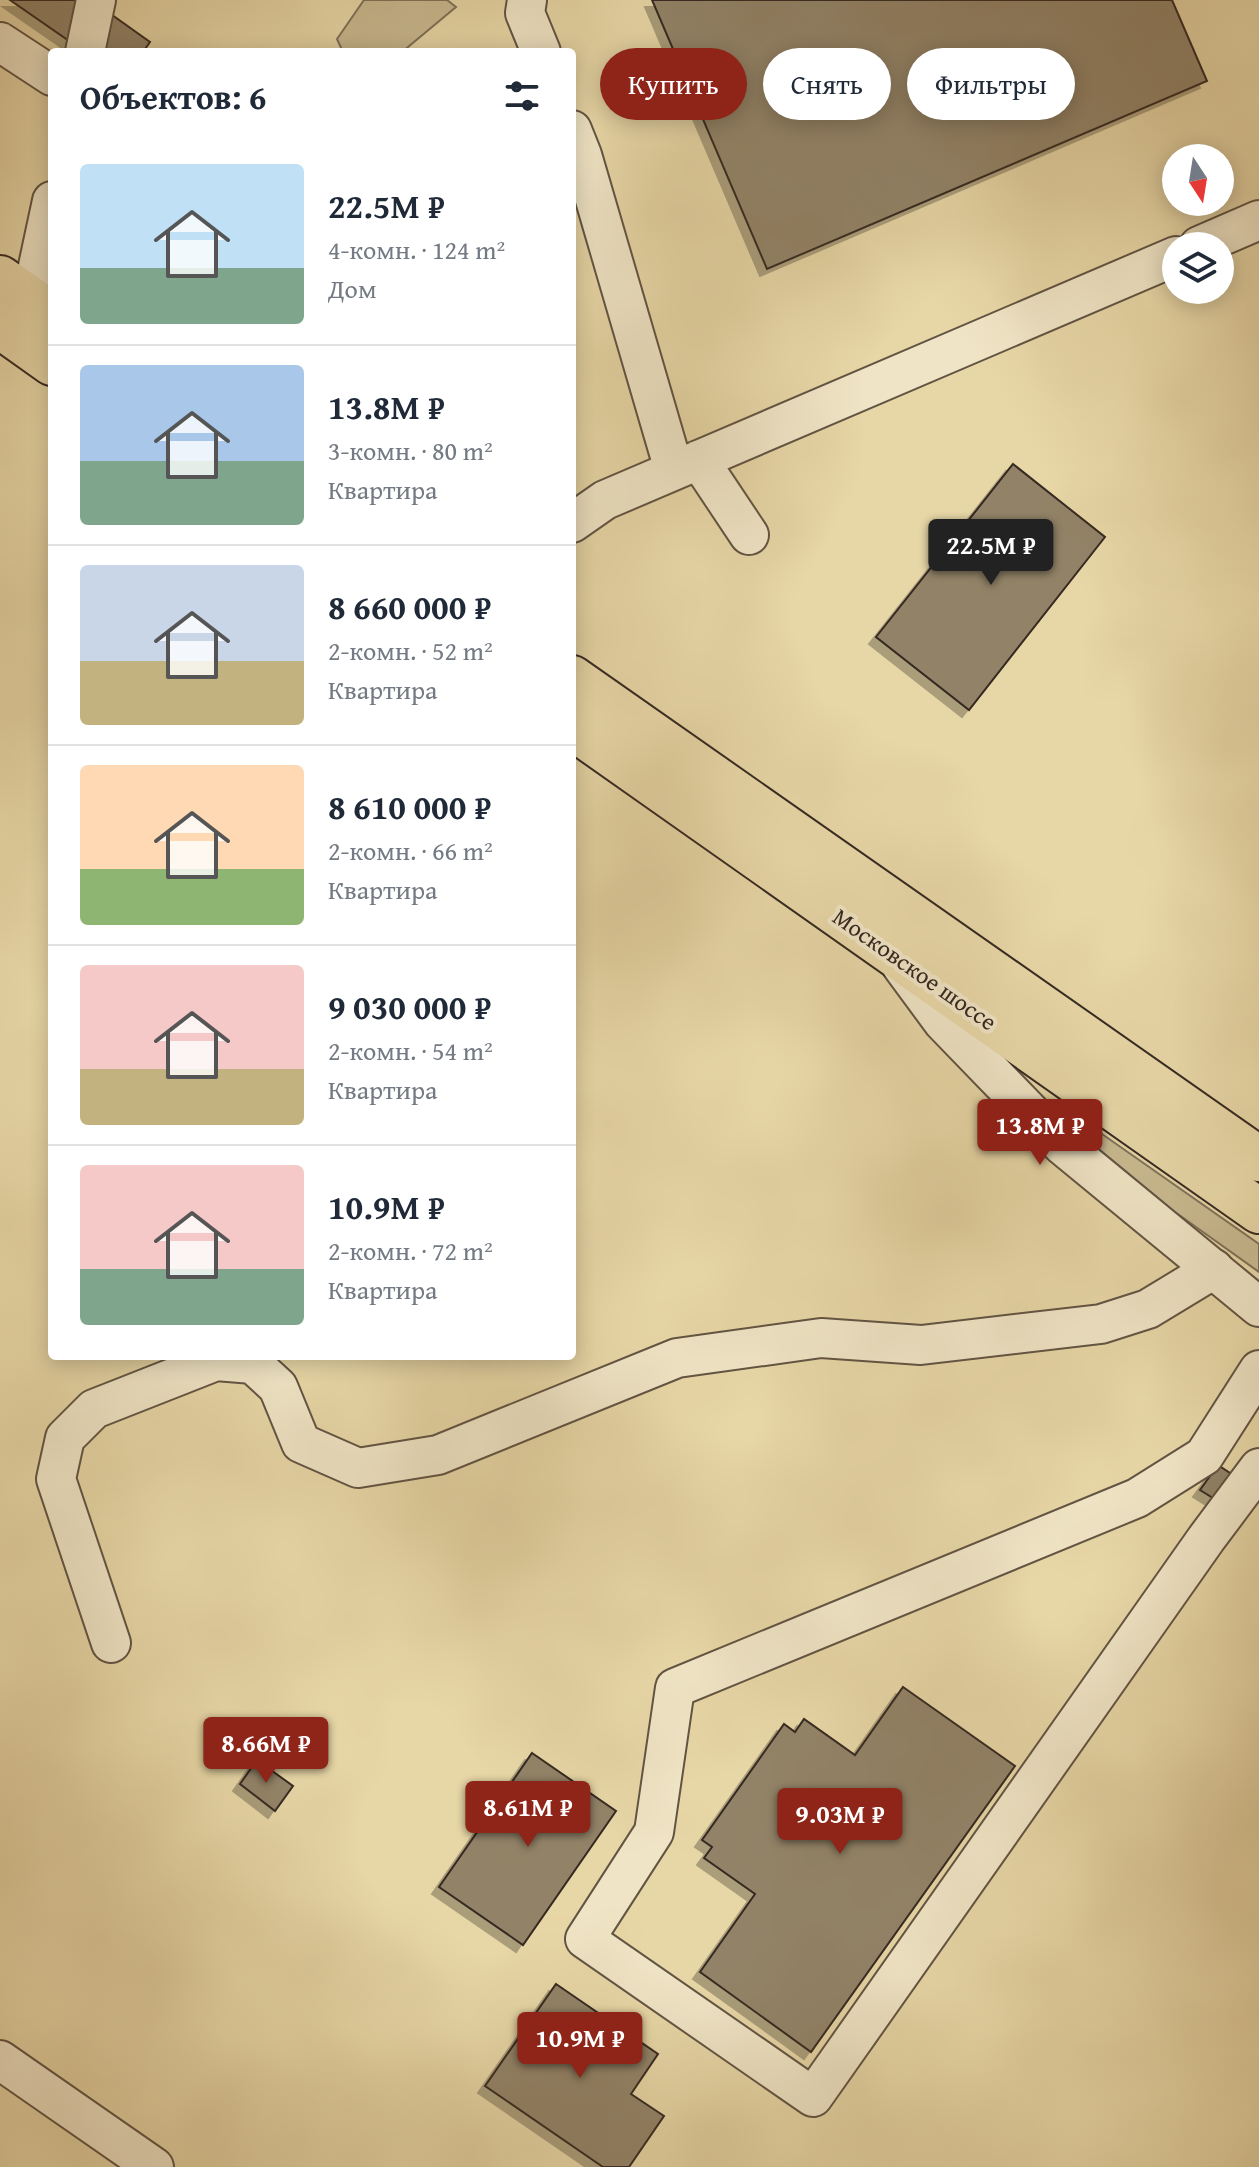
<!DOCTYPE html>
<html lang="ru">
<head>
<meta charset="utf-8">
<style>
  body { margin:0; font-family:"Gentium Book Plus",serif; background:#f6f6f7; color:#1f2937; height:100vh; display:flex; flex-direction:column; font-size:30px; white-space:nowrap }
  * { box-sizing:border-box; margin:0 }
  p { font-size:26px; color:#747a83 }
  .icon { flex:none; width:44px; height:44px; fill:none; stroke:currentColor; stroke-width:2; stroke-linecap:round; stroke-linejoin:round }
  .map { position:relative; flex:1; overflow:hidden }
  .sheet { position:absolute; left:48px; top:48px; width:528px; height:1312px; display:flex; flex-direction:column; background:#fff; border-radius:8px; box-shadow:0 4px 20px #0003 }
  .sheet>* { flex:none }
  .banner { position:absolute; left:600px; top:48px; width:538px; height:72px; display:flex; gap:16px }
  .needle { width:52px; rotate:168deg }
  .fabs { position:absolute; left:1162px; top:144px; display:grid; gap:16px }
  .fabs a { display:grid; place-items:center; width:72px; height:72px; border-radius:50%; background:#fff; box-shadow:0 4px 20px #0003; font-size:40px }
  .price { position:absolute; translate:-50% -68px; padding:0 18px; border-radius:8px; background:#8f2418; color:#fff; font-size:26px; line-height:52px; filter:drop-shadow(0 2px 4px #0008) }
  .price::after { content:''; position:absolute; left:50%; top:48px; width:24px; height:18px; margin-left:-12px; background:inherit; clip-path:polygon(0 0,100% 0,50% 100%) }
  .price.current { background:#222; color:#fff }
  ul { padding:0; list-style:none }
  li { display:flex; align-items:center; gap:24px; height:200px; padding:0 32px }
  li+li { border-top:2px solid #e0e1e3 }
  li span { display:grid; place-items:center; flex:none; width:224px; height:160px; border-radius:8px; color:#555 }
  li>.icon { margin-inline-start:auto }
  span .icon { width:96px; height:96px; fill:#fffc; stroke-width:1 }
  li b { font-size:34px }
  h2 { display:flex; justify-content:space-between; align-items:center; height:96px; padding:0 32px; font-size:34px }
  .tag { padding:0 28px; border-radius:36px; background:#fff; box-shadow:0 4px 20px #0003; font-size:28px; line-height:72px }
  .tag.current { background:#8f2418; color:#fff }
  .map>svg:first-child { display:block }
  .green { fill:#c9b990; stroke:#7f7159; stroke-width:2 }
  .building { fill:#928367; stroke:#352922; stroke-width:2; filter:url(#shadow) }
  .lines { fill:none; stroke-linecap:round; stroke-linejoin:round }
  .minor-casing { stroke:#625443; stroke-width:42 }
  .highway-casing { stroke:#352922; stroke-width:48 }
  .minor { stroke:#efe4c5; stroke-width:38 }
  .highway { stroke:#e7d6a6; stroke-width:44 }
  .labels { text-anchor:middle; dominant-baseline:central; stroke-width:8; stroke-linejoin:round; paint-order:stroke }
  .street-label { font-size:24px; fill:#352922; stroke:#efe4c5 }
</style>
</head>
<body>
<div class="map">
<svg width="1259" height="2167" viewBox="0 0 1259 2167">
  <defs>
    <filter id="shadow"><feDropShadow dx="-7" dy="7" stdDeviation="0" flood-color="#0004"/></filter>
  </defs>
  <rect width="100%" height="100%" fill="#e7d6a6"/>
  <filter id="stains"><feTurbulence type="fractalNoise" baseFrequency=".0025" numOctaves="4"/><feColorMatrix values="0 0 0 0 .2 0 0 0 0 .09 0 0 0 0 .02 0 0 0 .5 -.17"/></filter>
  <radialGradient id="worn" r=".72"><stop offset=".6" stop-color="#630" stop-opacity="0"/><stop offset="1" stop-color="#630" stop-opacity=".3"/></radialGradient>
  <!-- green -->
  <g class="green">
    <polygon points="364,0 447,0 456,7 402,52 343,52 337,39"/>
    <polygon points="1102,1134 1259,1244 1259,1272 1175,1212 1089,1141"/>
  </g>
  <!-- building -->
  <g class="building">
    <polygon points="10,0 91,0 150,42 143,52 85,52"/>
    <polygon points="652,0 1172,0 1207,81 767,269"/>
    <polygon points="1013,464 1105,537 969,710 876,637"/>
    <polygon points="1218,1465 1233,1475 1216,1500 1200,1490"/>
    <polygon points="903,1687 1015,1766 811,2052 700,1972 755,1894 704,1858 712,1847 702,1840 784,1724 795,1732 804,1719 855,1755"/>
    <polygon points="532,1753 616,1811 523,1945 439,1887"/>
    <polygon points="257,1760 293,1786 275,1811 240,1784"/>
    <polygon points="556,1984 658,2054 631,2094 664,2116 629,2167 603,2167 485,2086"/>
  </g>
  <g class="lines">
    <!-- minor casing -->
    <g class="minor-casing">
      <g id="minor">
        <polyline points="527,0 525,13 541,52"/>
        <polyline points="0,42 52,76"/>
        <polyline points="85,52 96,0"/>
        <polyline points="572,130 582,155 674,470"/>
        <polyline points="1199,246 1259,220"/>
        <polyline points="31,299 52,201"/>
        <polyline points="699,460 749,535"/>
        <polyline points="572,523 605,500 1176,256"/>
        <polyline points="901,965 943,1022 1062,1145 1259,1307"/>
        <polyline points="1259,1370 1204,1456 1137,1498 675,1688 654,1832 585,1939 813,2097 1206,1539 1259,1468"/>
        <polyline points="111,1643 56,1479 65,1438 94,1409 216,1361 253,1364 278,1387 301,1443 358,1468 438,1455 677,1358 821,1338 921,1345 1101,1324 1148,1309 1214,1269"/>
        <polyline points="0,2060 154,2167"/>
      </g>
    </g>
    <!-- highway casing -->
    <g class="highway-casing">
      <g id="highway">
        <polyline points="0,278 52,314"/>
        <polyline points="0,326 52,363"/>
        <polyline points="572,678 1259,1159"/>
        <polyline points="572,727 1259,1211"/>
      </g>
    </g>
    <!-- minor -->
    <use href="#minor" class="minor"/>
    <!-- highway -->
    <use href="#highway" class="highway"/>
  </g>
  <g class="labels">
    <!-- street labels -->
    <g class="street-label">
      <text transform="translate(915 969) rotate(35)">Московское шоссе</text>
    </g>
  </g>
  <rect width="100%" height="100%" filter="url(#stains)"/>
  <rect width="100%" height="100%" fill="url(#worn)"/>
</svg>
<div class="fabs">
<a><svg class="needle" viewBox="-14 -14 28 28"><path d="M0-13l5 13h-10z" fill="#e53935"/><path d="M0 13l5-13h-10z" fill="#747a83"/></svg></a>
<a><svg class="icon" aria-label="layers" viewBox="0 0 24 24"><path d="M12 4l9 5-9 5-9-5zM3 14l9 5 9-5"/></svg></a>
</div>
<b class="price current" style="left:991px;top:587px">22.5M ₽</b>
<b class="price" style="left:1040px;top:1167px">13.8M ₽</b>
<b class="price" style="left:266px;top:1785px">8.66M ₽</b>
<b class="price" style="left:528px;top:1849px">8.61M ₽</b>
<b class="price" style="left:840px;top:1856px">9.03M ₽</b>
<b class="price" style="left:580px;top:2080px">10.9M ₽</b>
<div class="banner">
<a class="tag current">Купить</a>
<a class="tag">Снять</a>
<a class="tag">Фильтры</a>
</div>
<section class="sheet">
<h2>Объектов: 6<svg class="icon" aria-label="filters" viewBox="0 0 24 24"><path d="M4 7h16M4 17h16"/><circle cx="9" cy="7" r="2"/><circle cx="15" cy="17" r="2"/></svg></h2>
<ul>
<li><span style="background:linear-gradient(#bfe0f5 65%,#7fa58c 0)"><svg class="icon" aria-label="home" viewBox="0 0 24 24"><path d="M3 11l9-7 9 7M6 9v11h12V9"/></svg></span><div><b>22.5M ₽</b><p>4-комн. · 124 m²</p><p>Дом</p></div></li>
<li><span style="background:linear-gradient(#a9c7e8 60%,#7fa58c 0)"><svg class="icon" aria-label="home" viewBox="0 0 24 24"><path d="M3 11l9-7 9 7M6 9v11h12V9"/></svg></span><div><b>13.8M ₽</b><p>3-комн. · 80 m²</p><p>Квартира</p></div></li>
<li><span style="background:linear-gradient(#c9d6e8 60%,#c2b280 0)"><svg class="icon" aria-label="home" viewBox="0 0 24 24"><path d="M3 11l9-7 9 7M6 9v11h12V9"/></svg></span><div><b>8 660 000 ₽</b><p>2-комн. · 52 m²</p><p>Квартира</p></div></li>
<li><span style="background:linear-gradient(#ffd9b3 65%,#8fb573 0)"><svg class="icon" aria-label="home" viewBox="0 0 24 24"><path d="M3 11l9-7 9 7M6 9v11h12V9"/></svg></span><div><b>8 610 000 ₽</b><p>2-комн. · 66 m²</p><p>Квартира</p></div></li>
<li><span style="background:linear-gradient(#f6c9c9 65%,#c2b280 0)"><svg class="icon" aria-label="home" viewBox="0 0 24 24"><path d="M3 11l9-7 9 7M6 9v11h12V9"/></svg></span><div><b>9 030 000 ₽</b><p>2-комн. · 54 m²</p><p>Квартира</p></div></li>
<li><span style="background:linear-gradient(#f6c9c9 65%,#7fa58c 0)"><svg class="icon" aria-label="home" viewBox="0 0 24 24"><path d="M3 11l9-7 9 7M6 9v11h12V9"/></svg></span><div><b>10.9M ₽</b><p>2-комн. · 72 m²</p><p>Квартира</p></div></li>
</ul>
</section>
</div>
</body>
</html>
